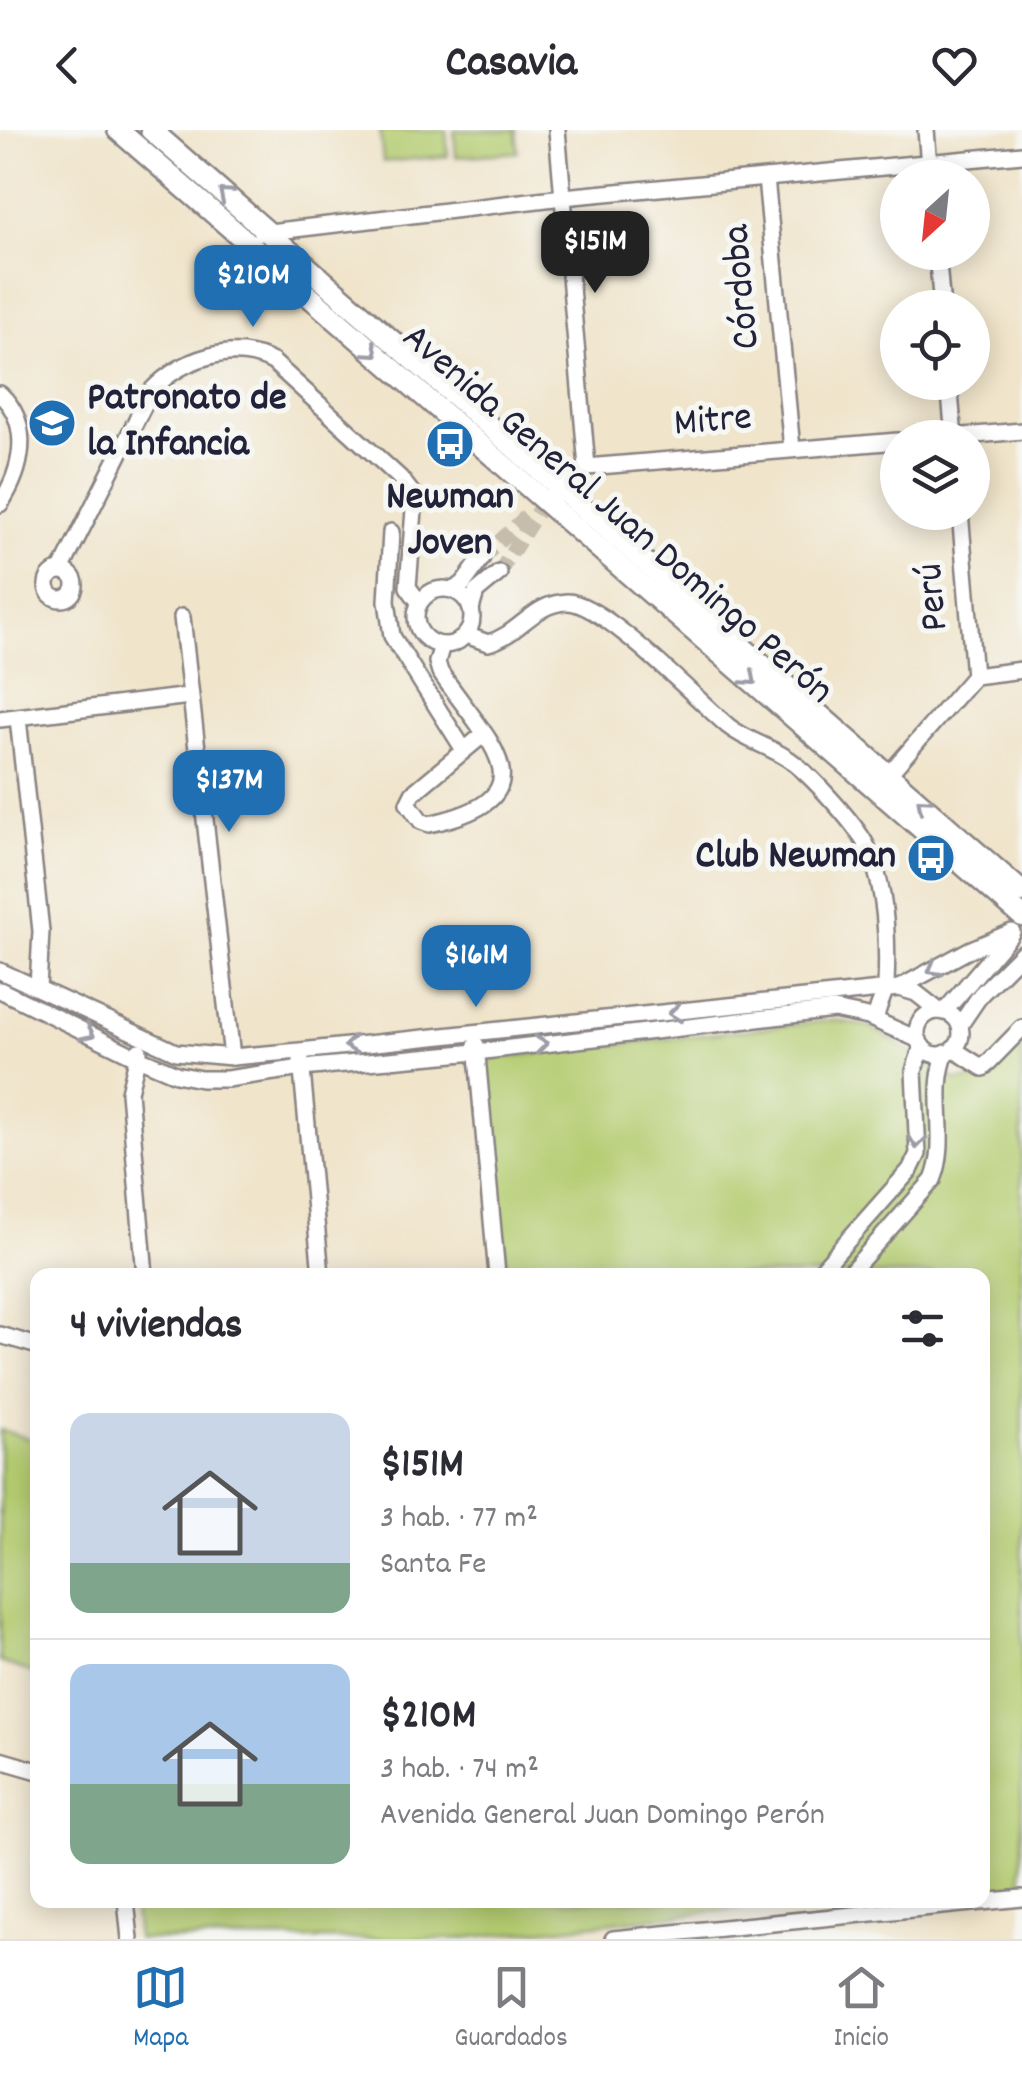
<!DOCTYPE html>
<html lang="es">
<head>
<meta charset="utf-8">
<style>
  body { margin:0; font-family:Dekko,sans-serif; background:#f7f7f7; color:#2b2b33; height:100vh; display:flex; flex-direction:column; font-size:38px; white-space:nowrap }
  * { box-sizing:border-box; margin:0 }
  p { font-size:32px; color:#7c7c81 }
  .icon { flex:none; width:55px; height:55px; fill:none; stroke:currentColor; stroke-width:2; stroke-linecap:round; stroke-linejoin:round }
  .map { position:relative; flex:1; overflow:hidden }
  .details { position:absolute; left:30px; top:1138px; width:960px; height:640px; display:flex; flex-direction:column; background:#fff; border-radius:20px; box-shadow:0 5px 25px #0003 }
  .details>* { flex:none }
  .needle { width:65px; rotate:207deg }
  .controls { position:absolute; left:880px; top:30px; display:grid; gap:20px }
  .controls a { display:grid; place-items:center; width:110px; height:110px; border-radius:50%; background:#fff; box-shadow:0 5px 25px #0003; font-size:50px }
  .price { position:absolute; translate:-50% -85px; padding:0 22px; border-radius:20px; background:#1f6fb2; color:#fff; font-size:32px; line-height:65px; filter:drop-shadow(0 2px 5px #0008) }
  .price::after { content:''; position:absolute; left:50%; top:60px; width:30px; height:22px; margin-left:-15px; background:inherit; clip-path:polygon(0 0,100% 0,50% 100%) }
  .price.selected { background:#222; color:#fff }
  ul { padding:0; list-style:none }
  li { display:flex; align-items:center; gap:30px; height:250px; padding:0 40px }
  li+li { border-top:2px solid #e1e1e2 }
  li span { display:grid; place-items:center; flex:none; width:280px; height:200px; border-radius:20px; color:#555 }
  li>.icon { margin-inline-start:auto }
  span .icon { width:120px; height:120px; fill:#fffc; stroke-width:1 }
  li b { font-size:42px }
  h2 { display:flex; justify-content:space-between; align-items:center; height:120px; padding:0 40px; font-size:42px }
  header { display:flex; justify-content:space-between; align-items:center; height:130px; padding:0 40px; background:#fff; font-size:45px; font-weight:800 }
  .dock { display:flex; justify-content:space-around; align-items:center; height:140px; border-top:2px solid #e1e1e2; background:#fff; font-size:28px; color:#7c7c81 }
  .dock a { display:grid; justify-items:center; gap:5px }
  .dock .selected { color:#1f6fb2 }
  .map>svg:first-child { display:block }
  .green { fill:#b4cc70; stroke:#6b7756; stroke-width:2.5 }
  .lines { fill:none; stroke-linecap:round; stroke-linejoin:round }
  .minor-tunnel { stroke:#c7bdad; stroke-width:15; stroke-dasharray:15 8; stroke-linecap:butt }
  .minor-casing { stroke:#898382; stroke-width:20 }
  .major-casing { stroke:#898382; stroke-width:25 }
  .minor { stroke:#fff; stroke-width:15 }
  .major { stroke:#fff; stroke-width:20 }
  .oneway { stroke:#9c9ca7 }
  .labels { text-anchor:middle; dominant-baseline:central; stroke-width:10; stroke-linejoin:round; paint-order:stroke }
  .street-label { font-size:40px; fill:#22223b; stroke:#f6f6f2 }
  .poi-label { font-size:40px; font-weight:bold; fill:#22223b; stroke:#f6f6f2; text-anchor:start }
</style>
</head>
<body>
<header><svg class="icon" aria-label="back" viewBox="0 0 24 24"><path d="M15 5l-7 7 7 7"/></svg>Casavia<svg class="icon" aria-label="heart" viewBox="0 0 24 24"><path d="M12 20l-8-8c-3-5 5-10 8-4 3-6 11-1 8 4z"/></svg></header>
<div class="map">
<svg width="1022" height="1809" viewBox="0 0 1022 1809">
  <rect width="100%" height="100%" fill="#f6f6f2"/>
  <filter id="ink" filterUnits="userSpaceOnUse"><feTurbulence type="fractalNoise" baseFrequency=".01" numOctaves="2"/><feDisplacementMap in="SourceGraphic" scale="20" xChannelSelector="R" yChannelSelector="G"/><feConvolveMatrix kernelMatrix="1 2 1 2 8 2 1 2 1" color-interpolation-filters="sRGB"/></filter>
  <filter id="wash" filterUnits="userSpaceOnUse"><feTurbulence type="fractalNoise" baseFrequency=".0048" numOctaves="4" result="noise"/><feDisplacementMap in="SourceGraphic" scale="40" xChannelSelector="R" yChannelSelector="G"/><feGaussianBlur stdDeviation="2.25" result="paint"/><feColorMatrix in="noise" values="0 0 0 0 0 0 0 0 0 0 0 0 0 0 0 0 0 1.4 0 .05"/><feComposite in="paint" operator="in"/></filter>
  <g filter="url(#wash)">
    <rect width="100%" height="100%" fill="#f0e4ca"/>
    <!-- green -->
    <g class="green">
      <polygon points="380,0 446,0 448,26 383,32"/>
      <polygon points="454,0 516,0 518,22 456,27"/>
      <path d="M 834,890 L 871,897 L 953,949 C 983,957 1004,926 1022,906 L 1022,1759 L 983,1762 L 982,1145 L 507,1145 L 485,929 Z"/>
      <polygon points="0,1300 37,1311 37,1544 0,1532"/>
      <polygon points="133,1770 824,1770 454,1809 137,1809"/>
    </g>
  </g>
  <g filter="url(#ink)">
    <g class="lines">
      <!-- minor-tunnel -->
      <g class="minor-tunnel">
        <polyline points="482,428 531,382"/>
        <polyline points="499,443 545,370"/>
      </g>
      <!-- minor casing -->
      <g class="minor-casing">
        <g id="minor">
          <polyline points="557,0 587,337"/>
          <polyline points="926,0 930,48"/>
          <polyline points="766,48 792,319"/>
          <polyline points="261,103 563,67 1022,24"/>
          <polyline points="937,122 942,178"/>
          <polyline points="949,252 954,308"/>
          <path d="M 0,264 C 33,295 22,341 0,374"/>
          <polyline points="940,308 1022,301"/>
          <polyline points="553,365 587,337 898,311"/>
          <polyline points="960,382 974,546"/>
          <polyline points="391,402 387,471 392,506 464,620"/>
          <path d="M 61,440 L 151,261 C 181,229 232,211 273,232 L 400,348 L 415,367 L 408,457 L 419,472"/>
          <circle cx="61" cy="455" r="14"/>
          <circle cx="444" cy="487" r="28"/>
          <polyline points="453,460 463,454 482,428"/>
          <polyline points="471,479 476,462 499,443"/>
          <polyline points="182,487 232,927"/>
          <path d="M 466,505 L 488,513 C 519,505 533,473 567,472 C 602,471 697,570 728,596 C 748,612 774,617 794,633 C 813,648 859,697 868,719 C 886,757 888,813 886,854 C 885,867 876,877 876,890"/>
          <path d="M 442,515 L 437,532 L 440,542 C 487,611 556,667 429,694 L 421,691 L 408,673 L 413,663 L 484,604"/>
          <polyline points="18,588 41,801 38,858"/>
          <polyline points="0,589 190,566"/>
          <polyline points="889,644 974,546 1022,540"/>
          <polyline points="0,841 176,922 232,927 300,921 899,858 916,863 939,881"/>
          <polyline points="899,858 969,820 1012,802"/>
          <polyline points="0,860 136,927 176,944 201,949 227,949 302,938 476,922 834,880 868,887 919,910"/>
          <circle cx="939" cy="903" r="22"/>
          <polyline points="944,882 1010,805"/>
          <polyline points="960,895 981,864 1022,823"/>
          <polyline points="476,915 497,1145"/>
          <polyline points="953,919 983,938 1022,898"/>
          <polyline points="139,921 129,962 145,1145"/>
          <polyline points="301,930 321,1145"/>
          <polyline points="817,1145 910,1040 918,1024 914,941 922,916"/>
          <path d="M 848,1145 L 933,1050 C 950,1009 929,964 946,923"/>
          <polyline points="0,1205 38,1216"/>
          <polyline points="0,1630 38,1641"/>
          <polyline points="126,1770 130,1809"/>
          <polyline points="613,1809 1022,1768"/>
        </g>
      </g>
      <!-- major casing -->
      <g class="major-casing">
        <g id="major">
          <polyline points="118,0 1022,786"/>
          <polyline points="151,0 1022,762"/>
        </g>
      </g>
      <!-- minor -->
      <use href="#minor" class="minor"/>
      <!-- major -->
      <use href="#major" class="major"/>
    </g>
    <!-- one-way arrows -->
    <defs><path id="oneway-chevron" d="M-2-3.5L2.5 0L-2 3.5" fill="none" stroke-width="1.6" stroke-linecap="round" stroke-linejoin="round" transform="scale(2.5)"/></defs>
    <g class="oneway">
      <use href="#oneway-chevron" transform="translate(225 64) rotate(-139)"/>
      <use href="#oneway-chevron" transform="translate(372 221) rotate(41)"/>
      <use href="#oneway-chevron" transform="translate(750 549) rotate(41)"/>
      <use href="#oneway-chevron" transform="translate(923 674) rotate(-139)"/>
      <use href="#oneway-chevron" transform="translate(934 839) rotate(151)"/>
      <use href="#oneway-chevron" transform="translate(675 883) rotate(174)"/>
      <use href="#oneway-chevron" transform="translate(88 903) rotate(26)"/>
      <use href="#oneway-chevron" transform="translate(541 914) rotate(-7)"/>
      <use href="#oneway-chevron" transform="translate(351 915) rotate(174)"/>
      <use href="#oneway-chevron" transform="translate(917 1012) rotate(96)"/>
    </g>
  </g>
  <!-- icons -->
  <defs>
    <g id="school-disc" transform="scale(2.5)"><circle r="9.5" fill="#1f6fb2" stroke="#f6f6f2"/><path d="M0-5L7-2L0 1L-7-2ZM-4 1L0 2.5L4 1V4Q0 6-4 4Z" fill="#fff"/></g>
    <g id="bus-disc" transform="scale(2.5)"><circle r="9.5" fill="#1f6fb2" stroke="#f6f6f2"/><path d="M-5-6H5V4H4V6H2V4H-2V6H-4V4H-5ZM-3.5-4V0h7V-4ZM-3.5 1.2v1.5H-2V1.2ZM2 1.2v1.5H3.5V1.2Z" fill="#fff"/></g>
  </defs>
  <g fill-rule="evenodd">
    <use href="#school-disc" x="52" y="293"/>
    <use href="#bus-disc" x="450" y="314"/>
    <use href="#bus-disc" x="931" y="728"/>
  </g>
  <g class="labels">
    <!-- street labels -->
    <g class="street-label">
      <text transform="translate(744 157) rotate(-95)">Córdoba</text>
      <text transform="translate(713 293) rotate(-5)">Mitre</text>
      <text transform="translate(616 386) rotate(41)">Avenida General Juan Domingo Perón</text>
      <text transform="translate(935 467) rotate(-95)">Perú</text>
    </g>
    <!-- poi labels -->
    <g class="poi-label">
      <text x="87" y="270">Patronato de<tspan x="87" dy="46">la Infancia</tspan></text>
      <text x="450" y="369" text-anchor="middle">Newman<tspan x="450" dy="46">Joven</tspan></text>
      <text x="896" y="728" text-anchor="end">Club Newman</text>
    </g>
  </g>
</svg>
<div class="controls">
<a><svg class="needle" viewBox="-14 -14 28 28"><path d="M0-13l5 13h-10z" fill="#e53935"/><path d="M0 13l5-13h-10z" fill="#7c7c81"/></svg></a>
<a><svg class="icon" aria-label="locate" viewBox="0 0 24 24"><circle cx="12" cy="12" r="6"/><path d="M12 2v4M12 18v4M2 12h4M18 12h4"/></svg></a>
<a><svg class="icon" aria-label="layers" viewBox="0 0 24 24"><path d="M12 4l9 5-9 5-9-5zM3 14l9 5 9-5"/></svg></a>
</div>
<b class="price selected" style="left:595px;top:166px">$151M</b>
<b class="price" style="left:253px;top:200px">$210M</b>
<b class="price" style="left:229px;top:705px">$137M</b>
<b class="price" style="left:476px;top:880px">$161M</b>
<section class="details">
<h2>4 viviendas<svg class="icon" aria-label="filters" viewBox="0 0 24 24"><path d="M4 7h16M4 17h16"/><circle cx="9" cy="7" r="2"/><circle cx="15" cy="17" r="2"/></svg></h2>
<ul>
<li><span style="background:linear-gradient(#c9d6e8 75%,#7fa58c 0)"><svg class="icon" aria-label="home" viewBox="0 0 24 24"><path d="M3 11l9-7 9 7M6 9v11h12V9"/></svg></span><div><b>$151M</b><p>3 hab. · 77 m²</p><p>Santa Fe</p></div></li>
<li><span style="background:linear-gradient(#a9c7e8 60%,#7fa58c 0)"><svg class="icon" aria-label="home" viewBox="0 0 24 24"><path d="M3 11l9-7 9 7M6 9v11h12V9"/></svg></span><div><b>$210M</b><p>3 hab. · 74 m²</p><p>Avenida General Juan Domingo Perón</p></div></li>
</ul>
</section>
</div>
<nav class="dock">
<a class="selected"><svg class="icon" aria-label="map" viewBox="0 0 24 24"><path d="M3 6l6-2 6 2 6-2v14l-6 2-6-2-6 2zM9 4v14M15 6v14"/></svg>Mapa</a>
<a><svg class="icon" aria-label="saved" viewBox="0 0 24 24"><path d="M7 4h10v16l-5-4-5 4z"/></svg>Guardados</a>
<a><svg class="icon" aria-label="home" viewBox="0 0 24 24"><path d="M3 11l9-7 9 7M6 9v11h12V9"/></svg>Inicio</a>
</nav>
</body>
</html>
